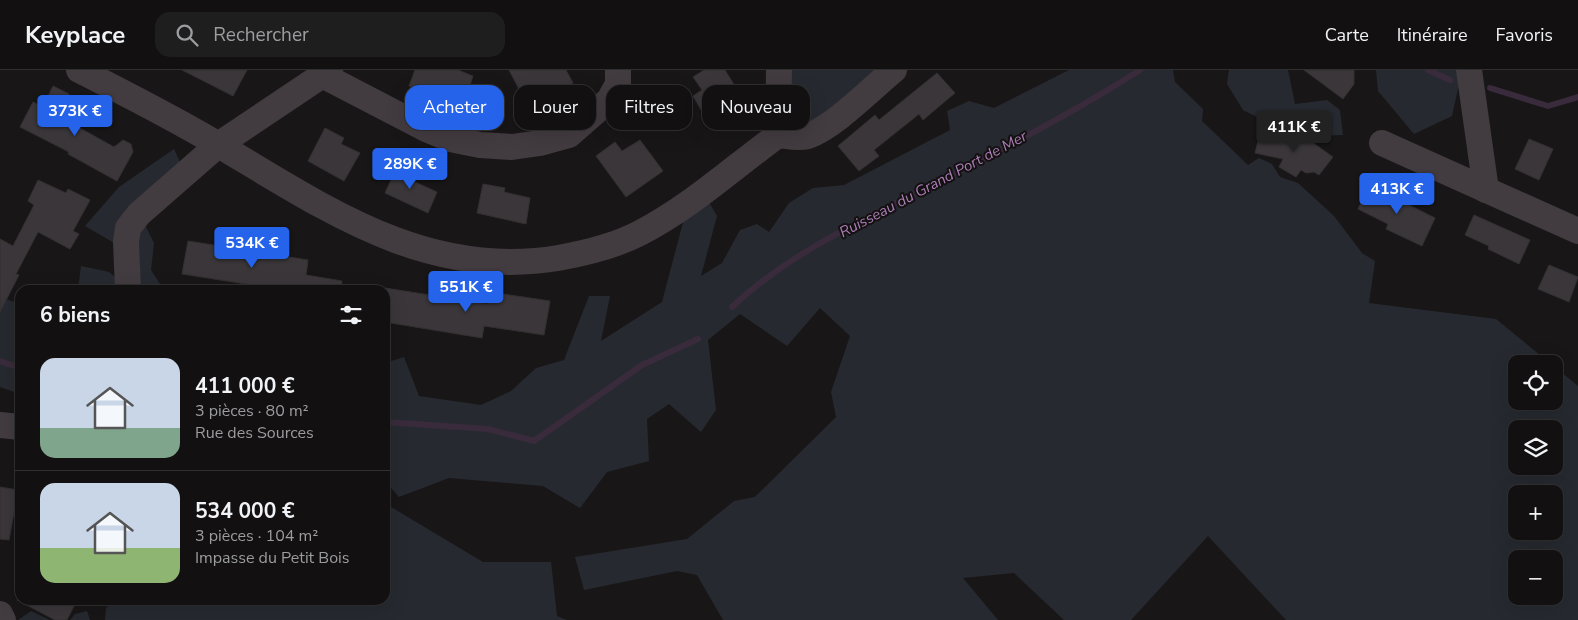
<!DOCTYPE html>
<html lang="fr">
<head>
<meta charset="utf-8">
<style>
  body { margin:0; font-family:"Nunito Sans",sans-serif; background:#1f1e1f; color:#f1f3f6; height:100vh; display:flex; flex-direction:column; font-size:19px; white-space:nowrap }
  * { box-sizing:border-box; margin:0 }
  p { font-size:16px; color:#9c9d9f }
  .icon { flex:none; width:28px; height:28px; fill:none; stroke:currentColor; stroke-width:2; stroke-linecap:round; stroke-linejoin:round }
  .map { position:relative; flex:1; overflow:hidden }
  .side { position:absolute; left:15px; top:215px; width:375px; height:320px; display:flex; flex-direction:column; background:#121011; border-radius:15px; box-shadow:0 5px 20px #0002,0 0 0 1px #313031 }
  .side>* { flex:none }
  .top-card { position:absolute; left:405px; top:15px; width:475px; height:45px; display:flex; gap:10px }
  .tools { position:absolute; left:1508px; top:285px; display:grid; gap:10px }
  .tools a { display:grid; place-items:center; width:55px; height:55px; border-radius:10px; background:#121011; box-shadow:0 5px 20px #0002,0 0 0 1px #313031; font-size:25px }
  .price { position:absolute; translate:-50% -42px; padding:0 11px; border-radius:5px; background:#2563eb; color:#fff; font-size:16px; line-height:32px; filter:drop-shadow(0 1px 2px #0008) }
  .price::after { content:''; position:absolute; left:50%; top:30px; width:15px; height:11px; margin-left:-8px; background:inherit; clip-path:polygon(0 0,100% 0,50% 100%) }
  .price.on { background:#222; color:#fff }
  ul { padding:0; list-style:none }
  li { display:flex; align-items:center; gap:15px; height:125px; padding:0 25px }
  li+li { border-top:1px solid #313031 }
  li span { display:grid; place-items:center; flex:none; width:140px; height:100px; border-radius:15px; color:#555 }
  li>.icon { margin-inline-start:auto }
  span .icon { width:60px; height:60px; fill:#fffc; stroke-width:1 }
  li b { font-size:21px }
  h2 { display:flex; justify-content:space-between; align-items:center; height:60px; padding:0 25px; font-size:21px }
  .chip { padding:0 18px; border-radius:15px; background:#121011; box-shadow:0 5px 20px #0002,0 0 0 1px #313031; font-size:18px; line-height:45px }
  .chip.on { background:#2563eb; color:#fff }
  header { display:flex; align-items:center; gap:30px; box-sizing:border-box; height:70px; padding:0 25px; background:#121011; border-bottom:1px solid #313031 }
  header strong { font-size:24px }
  nav { display:flex; gap:28px; margin-inline-start:auto; font-size:18px }
  .search { width:350px; height:45px; background:#1f1e1f; display:flex; align-items:center; gap:12px; box-sizing:border-box; padding:0 18px; border-radius:15px; color:#9c9d9f; font-size:19px }
  .map>svg:first-child { display:block }
  .green { fill:#262a30; fill-rule:evenodd }
  .lines { fill:none; stroke-linecap:round; stroke-linejoin:round }
  .stream { stroke:#3a2b3c; stroke-width:6 }
  .building { fill:#3a3639; stroke:#343032 }
  .minor { stroke:#423b40; stroke-width:26 }
  .labels { text-anchor:middle; dominant-baseline:central; stroke-width:4; stroke-linejoin:round; paint-order:stroke }
  .water-label { font-size:15px; font-style:italic; fill:#ad7db5; stroke:#131112 }
</style>
</head>
<body>
<header>
<strong>Keyplace</strong>
<div class="search"><svg class="icon" aria-label="search" viewBox="0 0 24 24"><circle cx="10" cy="10" r="6"/><path d="M15 15l6 6"/></svg>Rechercher</div>
<nav><a>Carte</a><a>Itinéraire</a><a>Favoris</a></nav>
</header>
<div class="map">
<svg width="1578" height="550" viewBox="0 0 1578 550">
  <rect width="100%" height="100%" fill="#181617"/>
  <!-- green -->
  <g class="green">
    <polygon points="791,0 879,0 810,54 795,50 789,43"/>
    <path d="M 1069,0 L 1173,0 L 1175,12 L 1203,39 L 1202,51 L 1248,95 L 1259,88 L 1272,94 L 1280,107 L 1298,113 L 1334,146 L 1362,183 L 1375,191 L 1369,233 L 1496,249 L 1551,294 L 1516,294 L 1516,331 L 1554,331 L 1554,296 L 1578,316 L 1578,550 L 1286,550 L 1208,466 L 1131,550 L 1064,550 L 1014,503 L 963,508 L 998,550 L 723,550 L 697,505 L 677,501 L 584,520 L 575,487 L 687,469 L 734,431 L 755,427 L 836,347 L 831,322 L 850,266 L 820,238 L 787,276 L 740,244 L 708,270 L 716,340 L 701,362 L 669,334 L 647,349 L 649,391 L 607,402 L 580,438 L 543,416 L 449,408 L 399,427 L 385,411 L 385,293 L 404,287 L 419,326 L 481,335 L 511,321 L 536,298 L 564,290 L 589,226 L 610,226 L 601,271 L 662,232 L 686,141 L 705,125 L 717,146 L 701,206 L 722,193 L 740,160 L 757,154 L 769,162 L 789,133 L 813,118 L 844,115 L 950,60 L 947,41 L 969,31 L 994,38 ZM 1516,359 L 1554,359 L 1554,396 L 1516,396 ZM 1516,424 L 1554,424 L 1554,461 L 1516,461 ZM 1516,489 L 1554,489 L 1554,526 L 1516,526 Z"/>
    <polygon points="1229,0 1288,0 1295,34 1327,30 1340,40 1343,65 1312,66 1298,61 1289,63 1243,40 1227,14"/>
    <polygon points="1376,0 1462,0 1452,46 1414,64 1378,21"/>
    <polygon points="174,79 180,92 142,149 154,173 151,200 164,220 138,220 133,184 85,156 119,117"/>
    <polygon points="81,196 109,202 131,220 78,220"/>
    <polygon points="0,227 20,234 20,324 0,317"/>
    <polygon points="391,437 483,492 551,492 557,546 567,550 105,550 106,538 115,530 385,530 385,439"/>
    <polygon points="31,541 50,550 18,550"/>
    <polygon points="87,541 90,550 70,550 75,544"/>
  </g>
  <g class="lines">
    <!-- stream -->
    <g class="stream">
      <polyline points="1428,0 1450,10"/>
      <polyline points="1490,18 1548,36 1578,27"/>
      <path d="M 732,237 C 788,184 863,150 931,115 C 1002,80 1073,43 1140,0"/>
      <polyline points="0,291 20,298"/>
      <polyline points="385,352 488,359 534,371 642,295 698,269"/>
    </g>
  </g>
  <!-- building -->
  <g class="building">
    <polygon points="182,0 247,0 233,26"/>
    <polygon points="415,0 458,0 473,6 463,36 409,16"/>
    <polygon points="509,0 566,0 573,13 528,36"/>
    <polygon points="704,0 725,0 738,21 735,23 742,33 738,40 711,57 693,26 702,20 693,7"/>
    <polygon points="1304,0 1354,0 1354,14 1343,29"/>
    <polygon points="937,3 955,23 923,50 919,44 874,80 879,86 859,101 838,76 875,45 879,50"/>
    <polygon points="53,16 69,24 59,45 60,47 114,77 123,70 131,74 133,82 117,111 68,84 69,82 20,57 33,32 43,37"/>
    <polygon points="325,58 344,68 341,74 360,83 344,111 308,91"/>
    <polygon points="1261,60 1298,71 1302,65 1333,87 1319,105 1314,102 1306,103 1301,100 1296,107 1279,97 1283,89 1255,83"/>
    <polygon points="1529,69 1553,79 1539,110 1515,99"/>
    <polygon points="640,70 663,101 626,127 596,86 615,72 622,81"/>
    <polygon points="398,95 419,105 415,112 437,122 428,143 385,123"/>
    <polygon points="38,110 66,123 68,119 90,130 73,161 79,164 70,179 38,162 16,204 19,205 0,242 0,169 13,176 34,135 28,131"/>
    <polygon points="483,114 505,118 504,122 530,128 526,154 477,143"/>
    <polygon points="1369,115 1435,148 1422,176 1386,159 1388,154 1358,139"/>
    <polygon points="1474,145 1530,170 1519,194 1488,179 1489,176 1465,165"/>
    <polygon points="188,171 308,190 306,205 342,211 341,220 284,220 182,204"/>
    <polygon points="1549,195 1578,207 1569,232 1538,219"/>
    <polygon points="385,218 487,234 489,222 550,231 544,265 484,256 482,268 385,252"/>
    <polygon points="0,417 18,420 9,470 0,469"/>
    <polygon points="17,530 77,530 67,550 55,550"/>
  </g>
  <g class="lines">
    <!-- minor -->
    <g class="minor">
      <path d="M 79,0 C 126,24 172,47 217,74 C 325,138 426,210 558,188 C 586,183 615,176 640,163 C 689,138 734,97 778,65 C 788,66 798,69 808,66 C 834,57 872,18 894,0"/>
      <polyline points="1469,0 1486,120"/>
      <polyline points="322,5 426,59 450,69 480,75 512,77 540,73 569,65 609,30 618,14 618,0"/>
      <polyline points="778,65 779,0"/>
      <polyline points="1382,73 1578,161"/>
      <polyline points="128,220 126,172 128,158 139,144 218,75 330,0"/>
      <polyline points="0,355 20,357"/>
      <polyline points="0,544 3,550"/>
    </g>
  </g>
  <g class="labels">
    <!-- water labels -->
    <g class="water-label">
      <text transform="translate(933 114) rotate(-28)">Ruisseau du Grand Port de Mer</text>
    </g>
  </g>
</svg>
<div class="tools">
<a><svg class="icon" aria-label="locate" viewBox="0 0 24 24"><circle cx="12" cy="12" r="6"/><path d="M12 2v4M12 18v4M2 12h4M18 12h4"/></svg></a>
<a><svg class="icon" aria-label="layers" viewBox="0 0 24 24"><path d="M12 4l9 5-9 5-9-5zM3 14l9 5 9-5"/></svg></a>
<a>+</a>
<a>−</a>
</div>
<b class="price" style="left:75px;top:67px">373K €</b>
<b class="price on" style="left:1294px;top:83px">411K €</b>
<b class="price" style="left:410px;top:120px">289K €</b>
<b class="price" style="left:1397px;top:145px">413K €</b>
<b class="price" style="left:252px;top:199px">534K €</b>
<b class="price" style="left:466px;top:243px">551K €</b>
<div class="top-card">
<a class="chip on">Acheter</a>
<a class="chip">Louer</a>
<a class="chip">Filtres</a>
<a class="chip">Nouveau</a>
</div>
<section class="side">
<h2>6 biens<svg class="icon" aria-label="filters" viewBox="0 0 24 24"><path d="M4 7h16M4 17h16"/><circle cx="9" cy="7" r="2"/><circle cx="15" cy="17" r="2"/></svg></h2>
<ul>
<li><span style="background:linear-gradient(#c9d6e8 70%,#7fa58c 0)"><svg class="icon" aria-label="home" viewBox="0 0 24 24"><path d="M3 11l9-7 9 7M6 9v11h12V9"/></svg></span><div><b>411 000 €</b><p>3 pièces · 80 m²</p><p>Rue des Sources</p></div></li>
<li><span style="background:linear-gradient(#c9d6e8 65%,#8fb573 0)"><svg class="icon" aria-label="home" viewBox="0 0 24 24"><path d="M3 11l9-7 9 7M6 9v11h12V9"/></svg></span><div><b>534 000 €</b><p>3 pièces · 104 m²</p><p>Impasse du Petit Bois</p></div></li>
</ul>
</section>
</div>
</body>
</html>
